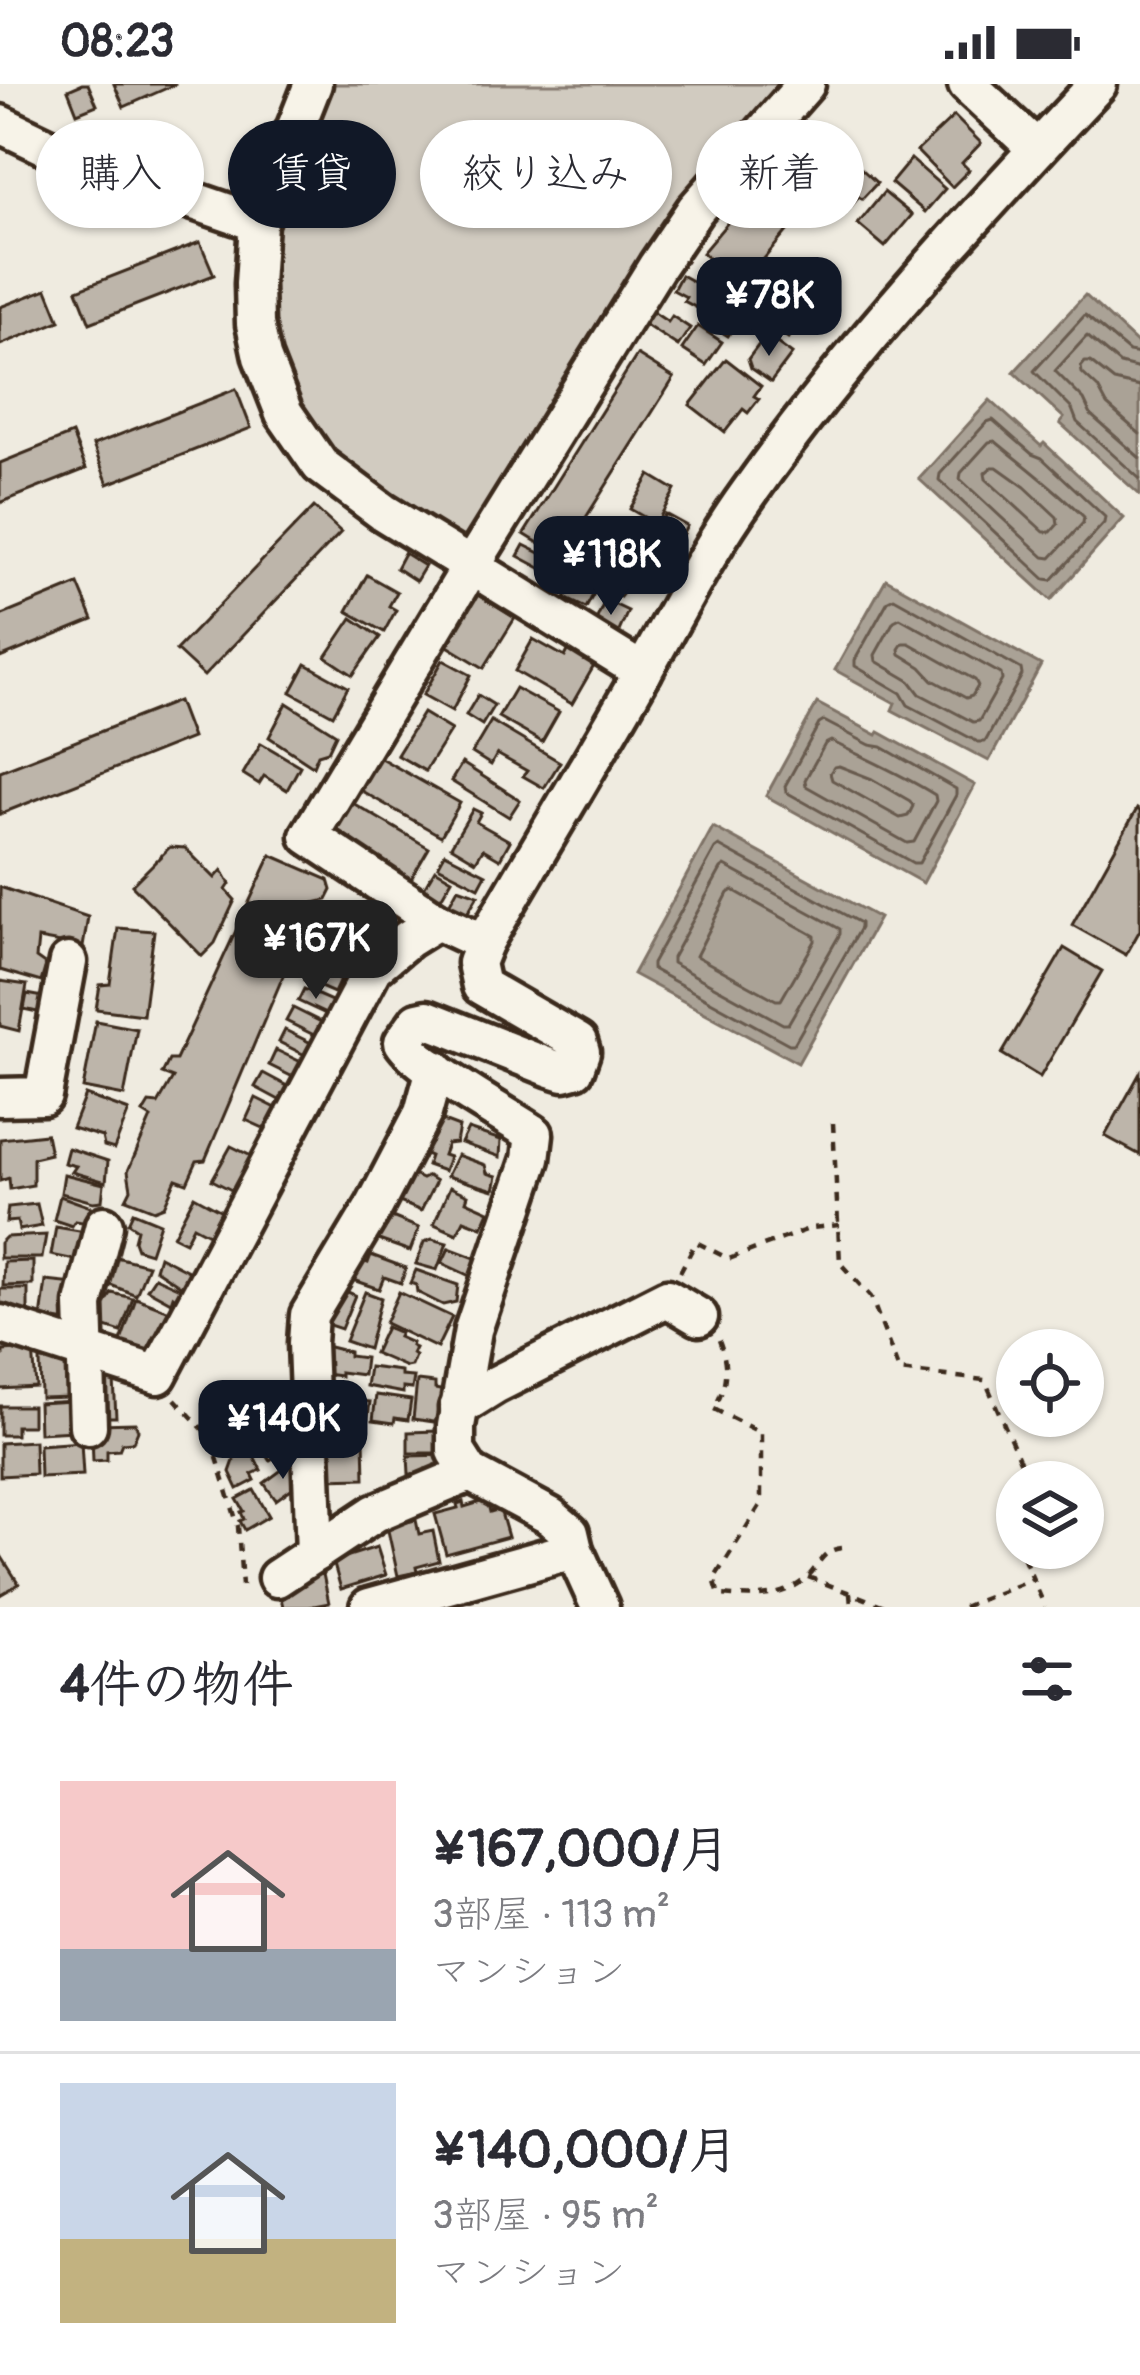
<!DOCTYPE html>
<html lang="ja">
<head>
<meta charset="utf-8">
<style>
  body { margin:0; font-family:Pangolin,"Klee One",sans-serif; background:#f2f2f3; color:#2b2b33; height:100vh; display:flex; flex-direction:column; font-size:45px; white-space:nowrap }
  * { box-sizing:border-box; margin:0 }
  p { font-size:39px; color:#7c7c81 }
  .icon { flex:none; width:66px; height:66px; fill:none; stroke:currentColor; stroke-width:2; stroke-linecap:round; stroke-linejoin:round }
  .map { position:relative; height:1523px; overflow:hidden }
  .panel { display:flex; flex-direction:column; background:#fff; flex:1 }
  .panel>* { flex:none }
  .guide { position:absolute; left:36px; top:36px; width:1068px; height:108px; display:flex; gap:24px }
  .tools { position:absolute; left:996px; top:1245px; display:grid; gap:24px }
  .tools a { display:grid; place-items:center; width:108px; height:108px; border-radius:50%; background:#fff; box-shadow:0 3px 9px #0004; font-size:60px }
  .price { position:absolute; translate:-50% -102px; padding:0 27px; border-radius:24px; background:#111827; color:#fff; font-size:39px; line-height:78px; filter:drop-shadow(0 3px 6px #0008) }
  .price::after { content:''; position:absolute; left:50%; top:72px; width:36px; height:27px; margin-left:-18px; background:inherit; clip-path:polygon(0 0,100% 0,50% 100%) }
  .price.current { background:#222; color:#fff }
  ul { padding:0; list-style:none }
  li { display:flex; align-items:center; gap:36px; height:300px; padding:0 60px }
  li+li { border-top:3px solid #e1e1e2 }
  li span { display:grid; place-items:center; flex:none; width:336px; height:240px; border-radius:0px; color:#555 }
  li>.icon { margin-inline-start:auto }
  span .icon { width:144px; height:144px; fill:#fffc; stroke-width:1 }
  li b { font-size:51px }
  h2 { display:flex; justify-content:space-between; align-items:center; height:144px; padding:0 60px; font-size:51px }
  .pill { padding:0 42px; border-radius:54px; background:#fff; box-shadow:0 3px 9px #0004; font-size:42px; line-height:108px }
  .pill.current { background:#111827; color:#fff }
  .status { display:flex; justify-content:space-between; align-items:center; height:84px; padding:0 60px; background:#fff; direction:ltr }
  .status svg { height:33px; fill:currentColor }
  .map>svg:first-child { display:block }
  .green { fill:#d1cbc0; stroke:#867a6f; stroke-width:3 }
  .water { fill:#aaa296; stroke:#7e7266; stroke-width:3 }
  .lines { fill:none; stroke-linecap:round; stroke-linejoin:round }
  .shore { stroke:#675a4e; stroke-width:3 }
  .building { fill:#bdb5aa; stroke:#3b2a1e; stroke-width:3 }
  .minor-casing { stroke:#3b2a1e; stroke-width:45 }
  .path { stroke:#3b2a1e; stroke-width:4.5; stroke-dasharray:9 9; stroke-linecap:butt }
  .minor { stroke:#f7f3e8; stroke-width:36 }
</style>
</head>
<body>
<div class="status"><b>08:23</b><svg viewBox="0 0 49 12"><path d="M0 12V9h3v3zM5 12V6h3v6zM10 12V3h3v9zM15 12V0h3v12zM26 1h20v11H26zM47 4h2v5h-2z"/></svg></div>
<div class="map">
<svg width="1140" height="1523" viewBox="0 0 1140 1523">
  <rect width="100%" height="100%" fill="#efebe0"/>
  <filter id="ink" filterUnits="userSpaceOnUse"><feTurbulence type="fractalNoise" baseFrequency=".00833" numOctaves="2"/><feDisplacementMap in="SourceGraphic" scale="24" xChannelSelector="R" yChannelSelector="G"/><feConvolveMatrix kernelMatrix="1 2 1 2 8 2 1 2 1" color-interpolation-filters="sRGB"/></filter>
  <g filter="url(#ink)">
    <!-- green -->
    <polygon class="green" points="330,0 792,0 474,456 461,459 339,381 303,335 279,287 268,225 268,175 281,126"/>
    <!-- water -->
    <g class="water">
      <polygon points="1085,211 1140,262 1140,411 1060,339 1064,334 1014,288"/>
      <polygon points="990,316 1041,362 1044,359 1124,434 1051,516 919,395"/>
      <polygon points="886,495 1041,581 989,677 892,626 895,619 835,586"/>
      <polygon points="817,619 877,651 879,648 975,701 923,799 766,712"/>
      <polygon points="713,743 879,834 798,979 633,890"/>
    </g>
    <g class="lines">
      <!-- shore -->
      <g class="shore">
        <polyline points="1140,270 1129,268 1085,231 1034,287 1072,325 1077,338 1140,395"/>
        <polyline points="1140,285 1120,280 1087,252 1055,287 1084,316 1091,331 1140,374"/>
        <polyline points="1140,303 1114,297 1090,278 1085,278 1081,283 1082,289 1098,304 1107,321 1140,350"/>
        <polygon points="993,336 1032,370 1042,374 1105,433 1104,439 1052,496 1045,495 939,396 940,390 987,338"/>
        <path d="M 995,357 C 1025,382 1056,405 1084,433 L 1083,439 L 1051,474 L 1044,473 L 960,395 L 961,389 L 989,358 Z"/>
        <polygon points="992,383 997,383 1025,403 1057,433 1058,440 1051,448 1044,448 986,395 985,389"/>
        <polygon points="894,514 1021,585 1022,591 985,658 978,658 908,621 901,609 855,582 855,576 888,517"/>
        <polygon points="900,534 1001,590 1002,596 979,637 973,638 920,610 910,597 876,577 875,571 894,537"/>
        <polygon points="903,559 909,559 975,596 978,602 972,612 966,614 933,596 921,583 900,570 899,565"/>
        <polygon points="824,637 870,661 882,663 956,705 956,711 919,779 913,779 786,708 785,702 819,640"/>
        <path d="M 831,657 C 866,675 902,690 935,711 L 936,717 L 914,758 L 907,759 L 806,702 L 805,696 L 825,660 Z"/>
        <polygon points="839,682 872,695 910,717 913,722 908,732 900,734 832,696 830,689 834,683"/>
        <polygon points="719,762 860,839 860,844 794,960 789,960 652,885 652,880 715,765"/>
        <polygon points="725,782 840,845 840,850 788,940 783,940 672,879 672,874 721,785"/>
        <polygon points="733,806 815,852 815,857 781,916 776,916 696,872 728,809"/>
      </g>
    </g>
    <!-- building -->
    <g class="building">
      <polygon points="82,0 88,0 97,21 77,29 68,6"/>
      <polygon points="114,0 176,0 124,23"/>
      <polygon points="954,32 981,59 962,79 969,86 952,103 917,67"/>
      <polygon points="800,35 816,52 823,49 830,56 824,64 837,69 807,102 771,69"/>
      <polygon points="911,75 945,105 925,128 891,99"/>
      <polygon points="854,78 877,99 862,115 859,113 844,130 823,112"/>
      <polygon points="884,108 912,131 885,163 858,140"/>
      <polygon points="749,113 789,145 741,202 702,169"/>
      <polygon points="200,158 214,191 90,239 77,206"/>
      <polygon points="681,191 712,208 701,226 684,217 686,213 673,206"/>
      <polygon points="783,197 813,216 788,254 758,235"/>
      <polygon points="47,205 60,237 0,261 0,223"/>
      <polygon points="719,213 743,228 728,252 704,237"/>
      <polygon points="653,228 668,238 672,232 690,244 678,262 644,240"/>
      <polygon points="698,242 722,258 706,281 682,265"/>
      <polygon points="766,251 792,270 771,298 751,284 748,275"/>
      <polygon points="637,271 674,294 561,473 524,450"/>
      <polygon points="726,275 761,302 754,312 759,315 748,329 743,325 725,348 690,321"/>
      <polygon points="236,305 251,344 108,400 93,361"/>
      <polygon points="72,350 86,385 0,419 0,379"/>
      <polygon points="650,391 675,406 656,440 630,425"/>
      <polygon points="314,423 341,448 204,592 176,566"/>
      <polygon points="665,430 687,442 677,461 655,450"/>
      <polygon points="524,461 554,476 548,488 518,472"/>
      <polygon points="404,469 425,482 416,497 396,484"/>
      <polygon points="596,470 638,495 634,506 628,503 620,513 609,506 606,500 584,486"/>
      <polygon points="578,489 599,500 586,524 565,514"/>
      <polygon points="367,491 397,508 389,522 396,526 384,548 347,527"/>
      <polygon points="78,500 93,536 0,574 0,532"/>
      <polygon points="473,508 515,534 484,584 441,558"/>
      <polygon points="605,516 628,527 617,552 594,541"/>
      <polygon points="352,534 380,553 353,591 326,573"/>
      <polygon points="533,555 565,573 569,565 595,580 572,620 515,587"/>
      <polygon points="443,576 471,591 452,627 423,611"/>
      <polygon points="306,580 348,603 333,631 291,608"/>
      <polygon points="515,604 559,628 542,658 498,633"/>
      <polygon points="478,611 494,621 482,641 466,631"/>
      <polygon points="178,617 192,654 0,730 0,687"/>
      <polygon points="287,619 336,650 328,667 318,670 313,682 269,653"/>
      <polygon points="423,629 451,646 425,687 397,671"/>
      <polygon points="491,637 560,678 544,704 523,692 527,687 497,670 491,681 472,669"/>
      <polygon points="261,659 300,682 287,706 264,692 259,700 243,690"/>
      <polygon points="377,672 460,719 441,752 358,705"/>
      <polygon points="462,679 520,716 509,733 451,697"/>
      <polygon points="351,718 429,764 411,795 333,749"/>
      <polygon points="473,725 481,729 476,738 510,757 500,775 483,765 476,777 451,762"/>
      <polygon points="1137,725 1140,727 1140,846 1126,871 1072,841"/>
      <polygon points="170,763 185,764 215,794 222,786 230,800 226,806 235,816 215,859 202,872 132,801"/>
      <polygon points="445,769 486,790 479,803 438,782"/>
      <polygon points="271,771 329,796 332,806 327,816 314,819 205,1076 197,1077 187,1099 176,1095 164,1122 154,1126 126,1115 131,1105 128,1087 151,1034 143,1029 149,1019 158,1020 173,994 162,990 169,976 176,976"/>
      <polygon points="435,785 452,795 438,819 421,809"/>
      <polygon points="0,803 88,833 83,863 38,855 36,874 46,881 41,898 0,886"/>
      <polygon points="458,804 478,811 465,833 447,824"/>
      <polygon points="118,844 154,847 143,931 96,925 100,901 110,900"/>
      <polygon points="323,859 351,872 342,892 314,878"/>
      <polygon points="1064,864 1102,887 1040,993 1002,970"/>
      <polygon points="310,883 340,896 334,909 304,896"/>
      <polygon points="0,897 27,901 19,947 0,942"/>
      <polygon points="304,905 334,918 328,931 298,917"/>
      <polygon points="27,910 49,914 46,930 24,925"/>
      <polygon points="293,924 321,938 314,951 286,937"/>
      <polygon points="96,937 137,945 124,1012 83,1004"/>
      <polygon points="285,946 311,959 305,971 279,958"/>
      <polygon points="276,966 303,979 295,994 269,981"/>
      <polygon points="263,989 291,1004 283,1018 255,1003"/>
      <polygon points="1140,989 1140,1071 1105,1052"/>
      <polygon points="85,1011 129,1027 114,1065 104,1062 102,1053 72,1044"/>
      <polygon points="256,1014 278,1025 268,1046 246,1036"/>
      <polygon points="430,1032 459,1043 456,1059 447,1060 443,1071 449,1073 444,1087 427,1081 430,1072 416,1066"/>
      <polygon points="468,1045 501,1056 500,1073 461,1059"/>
      <polygon points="46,1050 50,1070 33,1074 33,1101 10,1105 9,1094 0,1097 0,1055"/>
      <polygon points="231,1062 257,1075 239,1110 212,1096"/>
      <polygon points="68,1064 108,1077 106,1098 72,1088 76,1082 64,1079"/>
      <polygon points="457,1071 485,1081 487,1089 497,1092 494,1106 447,1092"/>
      <polygon points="407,1088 422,1095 428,1092 436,1097 421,1127 390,1114"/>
      <polygon points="64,1090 104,1100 102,1117 93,1118 61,1109"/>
      <polygon points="450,1103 468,1111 466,1117 489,1127 482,1143 464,1136 457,1150 434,1140"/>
      <polygon points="60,1112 91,1123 89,1139 75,1137 72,1142 54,1136"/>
      <polygon points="194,1112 227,1130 214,1153 193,1142 185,1158 173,1152"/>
      <polygon points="37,1120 42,1142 19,1146 17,1137 6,1138 8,1123"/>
      <polygon points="133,1128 160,1139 150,1169 137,1165 134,1157 137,1145 128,1139"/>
      <polygon points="392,1133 419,1144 410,1167 373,1154 380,1136"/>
      <polygon points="56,1143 91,1149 85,1178 51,1171"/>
      <polygon points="46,1151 42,1174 0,1174 0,1159 6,1153"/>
      <polygon points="432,1155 447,1159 437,1186 416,1180 424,1158"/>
      <polygon points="449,1164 478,1175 472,1193 442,1179"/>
      <polygon points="371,1171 406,1184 401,1199 384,1193 379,1205 347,1194 355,1174 368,1179"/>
      <polygon points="112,1172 148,1181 136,1211 103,1198"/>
      <polygon points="159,1172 194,1190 185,1205 155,1185"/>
      <polygon points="33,1177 33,1201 3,1202 4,1178"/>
      <polygon points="416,1186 458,1201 456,1218 443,1221 417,1208 416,1201 410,1199"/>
      <polygon points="155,1193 186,1207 179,1217 173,1212 171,1218 147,1205"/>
      <polygon points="46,1197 75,1200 71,1238 41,1235"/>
      <polygon points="0,1205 28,1205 28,1232 13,1233 0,1223"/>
      <polygon points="343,1206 355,1211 341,1245 323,1239"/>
      <polygon points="365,1208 381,1214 368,1265 345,1257"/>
      <polygon points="399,1208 452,1233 437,1264 385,1239"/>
      <polygon points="112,1209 133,1214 121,1248 93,1239"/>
      <polygon points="136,1214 170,1227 149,1273 119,1263"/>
      <polygon points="386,1243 400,1249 398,1253 412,1259 411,1262 415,1264 412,1270 415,1272 411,1282 406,1283 374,1269"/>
      <polygon points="321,1261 349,1268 349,1272 365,1274 363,1291 340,1288 340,1292 324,1290 326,1277 320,1276"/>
      <polygon points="33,1265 36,1303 0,1305 0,1271 3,1271 3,1267"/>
      <polygon points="62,1275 66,1285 69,1285 70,1313 41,1314 40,1276"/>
      <polygon points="369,1283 401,1287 401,1292 414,1293 412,1305 403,1304 403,1309 366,1302"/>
      <polygon points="114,1296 116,1333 97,1333 98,1297"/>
      <polygon points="417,1297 435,1299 435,1305 445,1307 441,1339 413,1335"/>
      <polygon points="376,1311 411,1316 408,1336 395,1334 394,1339 373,1336"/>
      <polygon points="346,1315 370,1318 367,1339 353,1337 353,1342 327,1339 330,1318 346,1320"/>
      <polygon points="73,1317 74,1347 39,1349 38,1319"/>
      <polygon points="0,1322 32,1322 32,1342 16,1342 16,1351 0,1351"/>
      <polygon points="135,1339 138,1346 133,1358 122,1359 119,1366 107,1367 107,1376 93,1377 92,1351 98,1340"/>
      <polygon points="293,1339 296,1345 292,1348 298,1359 270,1376 259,1359"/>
      <polygon points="438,1347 443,1369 408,1369 408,1348"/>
      <polygon points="364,1355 365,1394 323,1395 322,1357"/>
      <polygon points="34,1357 35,1390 0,1392 0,1359"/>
      <polygon points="81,1358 83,1391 40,1393 39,1361"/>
      <polygon points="250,1364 261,1386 252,1390 255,1396 238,1405 230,1388 236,1371"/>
      <polygon points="447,1371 448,1384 426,1385 427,1390 409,1390 408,1372"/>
      <polygon points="291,1379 297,1385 298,1400 276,1416 264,1399"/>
      <polygon points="254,1406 269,1432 245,1446 240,1437 244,1435 241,1428 244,1427 237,1415"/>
      <polygon points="487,1416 490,1428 500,1425 508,1453 446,1470 435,1430 458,1424 457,1420 463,1418 464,1423"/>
      <polygon points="416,1436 419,1450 433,1447 439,1477 416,1483 417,1488 398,1492 387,1442"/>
      <polygon points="377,1463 386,1491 341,1505 333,1477"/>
      <polygon points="0,1470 19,1500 0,1511"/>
      <polygon points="323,1490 329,1519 309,1523 283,1523 280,1509 296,1505 294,1496"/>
    </g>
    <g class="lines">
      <!-- minor casing -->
      <g class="minor-casing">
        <g id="minor">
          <polyline points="313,0 258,139 254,200 255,240 262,273 284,329 320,381 383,428 643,588"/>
          <polyline points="967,0 1037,65"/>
          <polyline points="0,40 75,76 258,139"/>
          <polyline points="484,859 437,837 309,752 471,482 657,182 695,126 806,0"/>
          <polyline points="0,1013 43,1012 68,878"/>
          <polyline points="0,1240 158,1291 373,884 408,855 437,837"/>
          <polyline points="458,1324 495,1301 667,1214 699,1233"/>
          <polyline points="88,1342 84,1220 104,1141"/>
          <polyline points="315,1469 307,1259 309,1231 375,1121 423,1029 435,985"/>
          <polyline points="277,1494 375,1429 470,1389"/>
          <polyline points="369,1523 574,1466"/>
          <path d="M 600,1523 L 574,1466 L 570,1449 L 550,1432 L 470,1389 L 456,1367 L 456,1342 L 473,1246 L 531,1075 L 534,1050 C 506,1031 417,982 403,958 L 418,937 L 427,935 L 551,984 L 564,988 L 575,985 L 581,968 L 578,958 L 481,902 L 476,879 L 484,859 C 536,769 590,681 641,591 C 676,530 707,467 748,410 C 850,265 977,129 1098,0"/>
        </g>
      </g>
      <!-- path -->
      <g class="path">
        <polyline points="833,1039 840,1179 871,1213 899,1287 985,1296 1029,1398"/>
        <polyline points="680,1188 696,1158 729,1175 811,1144 839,1141"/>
        <path d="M 719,1256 C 729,1282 727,1301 714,1325 L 761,1349 L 761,1420 L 714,1495 L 719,1511 C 750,1513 780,1516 805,1495 C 820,1483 820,1466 842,1464"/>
        <polyline points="175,1315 211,1354 238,1442 242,1502"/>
        <polyline points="1035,1464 1022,1470 1045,1523"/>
        <polyline points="808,1493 887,1523"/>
        <polyline points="850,1509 851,1523"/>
        <polyline points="963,1523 1033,1495"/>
      </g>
      <!-- minor -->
      <use href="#minor" class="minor"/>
    </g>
  </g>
</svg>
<div class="tools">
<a><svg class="icon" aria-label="locate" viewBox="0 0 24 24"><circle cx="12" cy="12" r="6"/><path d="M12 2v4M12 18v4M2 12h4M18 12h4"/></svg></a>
<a><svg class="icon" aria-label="layers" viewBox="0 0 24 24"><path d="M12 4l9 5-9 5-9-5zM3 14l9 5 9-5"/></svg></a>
</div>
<b class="price" style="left:769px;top:275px">¥78K</b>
<b class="price" style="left:611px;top:534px">¥118K</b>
<b class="price current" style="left:316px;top:918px">¥167K</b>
<b class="price" style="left:283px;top:1398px">¥140K</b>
<div class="guide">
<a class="pill">購入</a>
<a class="pill current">賃貸</a>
<a class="pill">絞り込み</a>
<a class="pill">新着</a>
</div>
</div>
<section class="panel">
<h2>4件の物件<svg class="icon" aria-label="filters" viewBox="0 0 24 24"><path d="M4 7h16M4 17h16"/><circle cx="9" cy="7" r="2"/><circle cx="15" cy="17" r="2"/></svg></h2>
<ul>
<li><span style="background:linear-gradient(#f6c9c9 70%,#9aa5b1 0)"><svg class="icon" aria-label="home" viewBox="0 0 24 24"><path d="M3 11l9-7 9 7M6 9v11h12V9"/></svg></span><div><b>¥167,000/月</b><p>3部屋 · 113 m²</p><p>マンション</p></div></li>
<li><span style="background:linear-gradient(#c9d6e8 65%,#c2b280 0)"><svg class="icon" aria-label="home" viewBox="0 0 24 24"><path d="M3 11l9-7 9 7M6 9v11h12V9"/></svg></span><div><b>¥140,000/月</b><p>3部屋 · 95 m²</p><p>マンション</p></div></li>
</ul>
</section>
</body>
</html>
